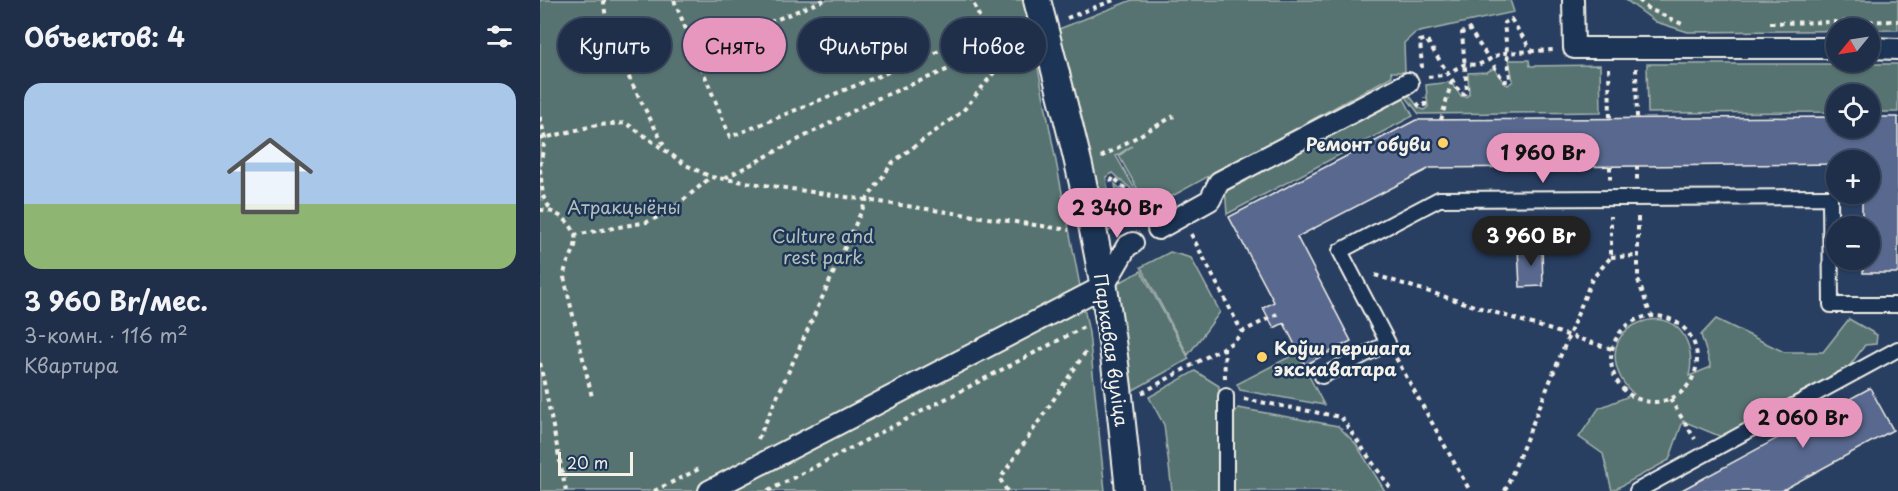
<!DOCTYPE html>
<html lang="ru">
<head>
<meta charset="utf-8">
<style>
  body { margin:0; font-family:"Playpen Sans",sans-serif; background:#2c3b54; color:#f1f3f6; height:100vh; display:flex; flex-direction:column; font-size:22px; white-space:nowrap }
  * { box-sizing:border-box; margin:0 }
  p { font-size:20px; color:#a1a9b5 }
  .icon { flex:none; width:33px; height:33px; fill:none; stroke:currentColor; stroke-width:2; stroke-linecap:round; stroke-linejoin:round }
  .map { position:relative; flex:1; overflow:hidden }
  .details { display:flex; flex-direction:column; background:#1f2f4a; width:540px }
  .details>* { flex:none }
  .hud { position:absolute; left:18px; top:18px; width:570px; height:54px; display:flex; gap:12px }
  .needle { width:39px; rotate:240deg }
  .controls { position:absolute; left:1286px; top:18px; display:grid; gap:12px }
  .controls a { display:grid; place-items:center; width:54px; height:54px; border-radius:50%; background:#1f2f4a; box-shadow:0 2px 4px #0004,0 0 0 2px #3c4a62; font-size:30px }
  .scale { position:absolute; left:18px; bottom:15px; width:75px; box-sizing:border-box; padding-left:6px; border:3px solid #f4f1e8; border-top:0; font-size:16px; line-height:21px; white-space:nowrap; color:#f4f1e8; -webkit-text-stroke:4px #1d3557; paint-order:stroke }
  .price { position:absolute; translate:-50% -51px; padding:0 14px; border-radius:21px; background:#e797bd; color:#111; font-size:20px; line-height:39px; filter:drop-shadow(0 2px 3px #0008) }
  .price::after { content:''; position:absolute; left:50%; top:36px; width:18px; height:14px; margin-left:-9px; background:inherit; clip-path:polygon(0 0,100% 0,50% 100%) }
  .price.selected { background:#222; color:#fff }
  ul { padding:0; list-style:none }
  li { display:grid; align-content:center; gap:12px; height:318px; padding:0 24px }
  li span { display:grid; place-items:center; height:186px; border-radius:18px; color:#555 }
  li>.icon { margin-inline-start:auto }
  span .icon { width:108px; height:108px; fill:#fffc; stroke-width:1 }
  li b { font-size:26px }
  h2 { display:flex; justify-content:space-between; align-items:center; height:72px; padding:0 24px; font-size:26px }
  .chip { padding:0 21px; border-radius:27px; background:#1f2f4a; box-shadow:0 2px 4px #0004,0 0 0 2px #3c4a62; font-size:21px; line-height:54px }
  .chip.selected { background:#e797bd; color:#111 }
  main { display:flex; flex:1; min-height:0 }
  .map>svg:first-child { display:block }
  .green { fill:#567371; stroke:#a5b2ac; stroke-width:1.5 }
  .building { fill:#58678f; stroke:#f4f1e8; stroke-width:1.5 }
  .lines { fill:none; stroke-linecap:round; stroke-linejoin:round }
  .service-casing { stroke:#f4f1e8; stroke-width:18 }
  .pedestrian-casing { stroke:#f4f1e8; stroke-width:24 }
  .minor-casing { stroke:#f4f1e8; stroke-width:30 }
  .path { stroke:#f4f1e8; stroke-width:4; stroke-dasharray:4.5 4.5; stroke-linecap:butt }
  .service { stroke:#1d3557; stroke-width:14 }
  .pedestrian { stroke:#1d3557; stroke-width:20 }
  .minor { stroke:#1d3557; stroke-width:26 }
  .poi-dot { fill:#ffd166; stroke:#1d3557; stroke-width:2 }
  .labels { text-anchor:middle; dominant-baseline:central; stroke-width:5; stroke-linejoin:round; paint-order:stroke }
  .poi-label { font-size:18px; font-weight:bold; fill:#f4f1e8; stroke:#1d3557; text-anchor:end }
  .park-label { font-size:18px; fill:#b5bfb8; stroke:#1d3557 }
  .street-label { font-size:18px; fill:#f4f1e8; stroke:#1d3557 }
</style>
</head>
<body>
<main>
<section class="details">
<h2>Объектов: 4<svg class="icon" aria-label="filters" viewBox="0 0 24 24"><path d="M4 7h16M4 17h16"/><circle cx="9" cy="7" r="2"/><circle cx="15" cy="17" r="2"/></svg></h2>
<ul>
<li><span style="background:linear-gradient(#a9c7e8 65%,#8fb573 0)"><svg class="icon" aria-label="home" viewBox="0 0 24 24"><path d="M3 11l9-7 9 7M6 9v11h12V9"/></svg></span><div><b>3 960 Br/мес.</b><p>3-комн. · 116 m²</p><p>Квартира</p></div></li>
</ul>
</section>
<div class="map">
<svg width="1358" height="491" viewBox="0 0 1358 491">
  <rect width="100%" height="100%" fill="#293f62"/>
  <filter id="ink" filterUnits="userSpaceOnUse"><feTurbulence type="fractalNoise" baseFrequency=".0167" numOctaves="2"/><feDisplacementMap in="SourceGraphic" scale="12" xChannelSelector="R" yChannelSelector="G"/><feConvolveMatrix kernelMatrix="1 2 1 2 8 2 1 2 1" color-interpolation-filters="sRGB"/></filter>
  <g filter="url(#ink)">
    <!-- green -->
    <g class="green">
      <polygon points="0,0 485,0 549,333 565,491 0,491"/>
      <polygon points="592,0 970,0 974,12 875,33 864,43 865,72 851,72 852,76 616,205 605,202 579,156 592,146 576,156 599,196 573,173 566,177 573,229 567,232 519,29"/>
      <polygon points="1086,0 1358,0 1358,30 1148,32 1116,22"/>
      <polygon points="969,60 989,60 990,66 1060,65 1061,112 879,114 866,97 869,95 879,108 884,110 888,107 886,85 911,82 921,96 926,97 929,94 928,73 947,72 954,68 964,83 968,85 973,81"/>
      <polygon points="1107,64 1358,64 1358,112 1329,112 1329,94 1296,94 1296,112 1108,113"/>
      <polygon points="862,95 873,116 687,214 685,188"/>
      <polygon points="575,184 605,211 581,225"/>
      <polygon points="630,252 651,258 680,312 648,355 601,267"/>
      <polygon points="601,271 649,359 588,393 573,286"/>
      <path d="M 1176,319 L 1244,352 L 1283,352 L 1309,319 L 1337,335 L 1336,344 L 1325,345 L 1289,394 L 1238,408 L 1184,438 L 1143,421 L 1129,460 L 1072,491 L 1063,454 L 1039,437 L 1059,408 L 1094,394 C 1071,375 1065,336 1099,323 C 1137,308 1157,344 1149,376 L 1171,367 L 1161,335 Z"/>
      <polygon points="757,353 784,405 700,390 697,384"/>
      <polygon points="655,371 679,386 679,491 632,491 624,425 609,397"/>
      <polygon points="698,408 798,426 816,444 845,491 693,491 692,418"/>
    </g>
    <!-- building -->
    <g class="building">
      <polygon points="1296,117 1296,128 1329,128 1329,117 1358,117 1358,273 1323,273 1323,260 1329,260 1329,226 1322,226 1322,194 1329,194 1329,160 1296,160 1296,164 890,168 757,237 811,341 765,365 744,323 734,328 723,308 734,302 689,217 876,120"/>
      <polygon points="1002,248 1003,286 980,287 978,249"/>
      <polygon points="1330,388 1353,430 1241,491 1140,491"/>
    </g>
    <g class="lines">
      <!-- service casing -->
      <g class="service-casing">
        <g id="service">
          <polyline points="782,376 848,343 800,251 899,199 1290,197 1291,305 1358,305"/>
          <polyline points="686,396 686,491"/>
          <polyline points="1097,491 1358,349"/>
        </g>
      </g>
      <!-- pedestrian casing -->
      <g class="pedestrian-casing">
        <g id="pedestrian">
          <polyline points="1033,0 1034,48 1296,48"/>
          <polyline points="1329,48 1358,49"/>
          <polyline points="618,229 670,200 679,182 868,83"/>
          <polyline points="169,491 564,286 587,246 593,243"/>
        </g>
      </g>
      <!-- minor casing -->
      <g class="minor-casing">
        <path id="minor" d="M 497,0 C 521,94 547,188 563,283 C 575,352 582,422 589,491"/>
      </g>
      <!-- path -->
      <g class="path">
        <path d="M 64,0 C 64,40 107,110 125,148"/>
        <polyline points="134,0 190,137 446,32 432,0"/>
        <polyline points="1099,0 1107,8 1142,24"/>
        <polyline points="527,18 574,0"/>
        <polyline points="1230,23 1358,21"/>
        <polyline points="155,53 284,0"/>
        <polyline points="882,68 880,41 886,39 921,94 924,94 927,91 922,33 929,29 964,81 968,81 970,79 964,23 971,19 992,51"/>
        <polyline points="1069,68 1070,119"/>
        <polyline points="1096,68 1097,118"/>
        <polyline points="888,77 904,75 925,64 938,65 962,53 1013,50"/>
        <polyline points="877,103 880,107 885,105 885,97"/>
        <polyline points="0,117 5,138 0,167"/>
        <polyline points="901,120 912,80"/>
        <polyline points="0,139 57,125 86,123 146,165 171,177 529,230"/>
        <polyline points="561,157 634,116"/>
        <polyline points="1070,166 1070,181"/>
        <polyline points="1097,166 1097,180"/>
        <polyline points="0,169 3,196 10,209"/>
        <polyline points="185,178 334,100 479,40"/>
        <polyline points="571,182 573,177 604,206 611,208"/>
        <path d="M 0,210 C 17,209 40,227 35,246 C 32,258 25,262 24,277 L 52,397"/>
        <polyline points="1098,217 1098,280 1111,316"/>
        <polyline points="651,234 702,332"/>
        <polyline points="34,235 107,222 129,212 171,177"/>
        <polyline points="1071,257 1098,256"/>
        <polyline points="835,275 1072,349"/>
        <circle cx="1114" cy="359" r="43"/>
        <polyline points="684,347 685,378"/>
        <polyline points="856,358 930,491"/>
        <polyline points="0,363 26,491"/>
        <polyline points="602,393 695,341 702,332 739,313"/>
        <polyline points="704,399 801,417 852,491"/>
        <polyline points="1130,399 1155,439"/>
        <polyline points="218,439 327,199 353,162 423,111 481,39"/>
        <polyline points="114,491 159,469"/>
        <polyline points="228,491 546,326"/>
        <polyline points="467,491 460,479 547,350"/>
        <polyline points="965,491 1052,279 1071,257 1071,216"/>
      </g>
      <!-- service -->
      <use href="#service" class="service"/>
      <!-- pedestrian -->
      <use href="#pedestrian" class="pedestrian"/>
      <!-- minor -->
      <use href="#minor" class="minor"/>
    </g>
  </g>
  <!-- markers -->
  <g class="poi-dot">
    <circle cx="903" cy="143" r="6"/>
    <circle cx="722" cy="357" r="6"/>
  </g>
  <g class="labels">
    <!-- poi labels -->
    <g class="poi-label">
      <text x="891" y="143">Ремонт обуви</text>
      <text x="734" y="347" text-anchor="start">Коўш першага<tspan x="734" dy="21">экскаватара</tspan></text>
    </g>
    <!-- park labels -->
    <g class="park-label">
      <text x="84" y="206">Атракцыёны</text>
      <text x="283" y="235">Culture and<tspan x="283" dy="21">rest park</tspan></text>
    </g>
    <!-- street labels -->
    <g class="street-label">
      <text transform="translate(572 350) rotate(82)">Паркавая вуліца</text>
    </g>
  </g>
</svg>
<div class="controls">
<a><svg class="needle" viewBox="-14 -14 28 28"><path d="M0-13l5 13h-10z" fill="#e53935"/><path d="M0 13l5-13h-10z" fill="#a1a9b5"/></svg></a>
<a><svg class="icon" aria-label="locate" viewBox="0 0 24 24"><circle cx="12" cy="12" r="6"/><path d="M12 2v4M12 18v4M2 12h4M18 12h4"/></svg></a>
<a>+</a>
<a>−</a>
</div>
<div class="scale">20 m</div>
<b class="price" style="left:1003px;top:184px">1 960 Br</b>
<b class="price" style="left:577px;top:239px">2 340 Br</b>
<b class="price selected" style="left:991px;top:267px">3 960 Br</b>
<b class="price" style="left:1263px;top:449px">2 060 Br</b>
<div class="hud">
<a class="chip">Купить</a>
<a class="chip selected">Снять</a>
<a class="chip">Фильтры</a>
<a class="chip">Новое</a>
</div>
</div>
</main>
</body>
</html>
